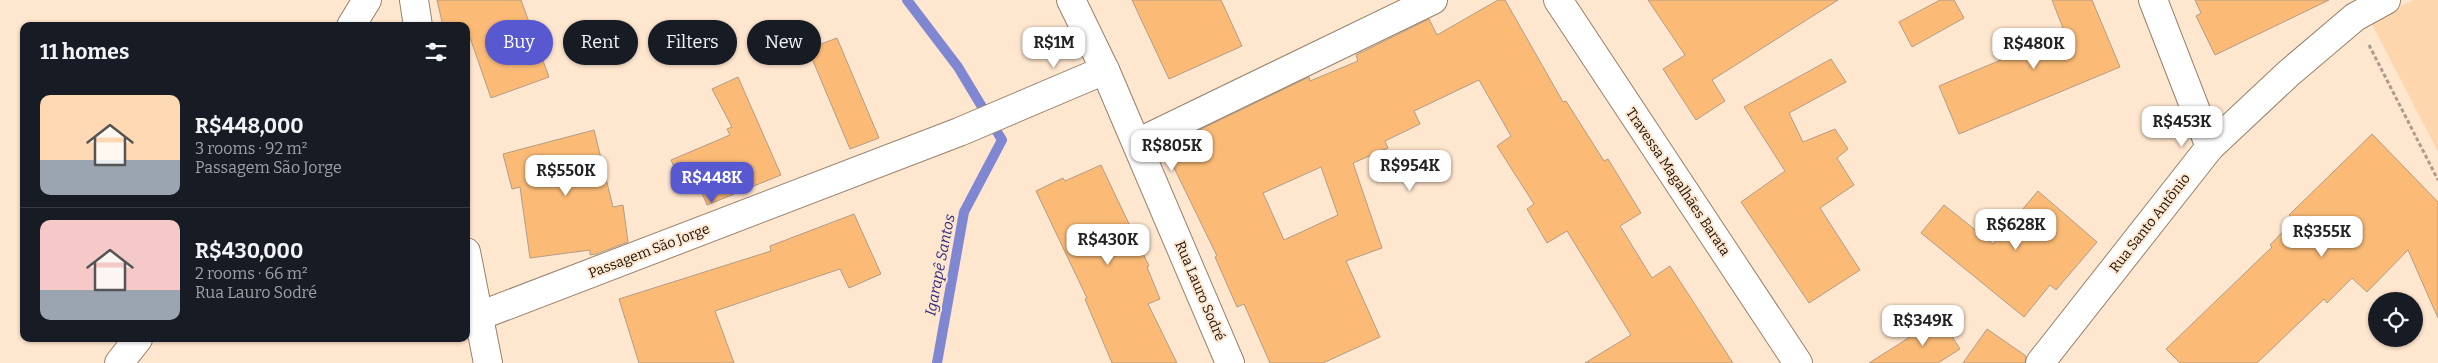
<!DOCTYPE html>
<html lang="en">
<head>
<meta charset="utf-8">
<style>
  body { margin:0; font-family:Bitter,serif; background:#242831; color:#f1f3f6; height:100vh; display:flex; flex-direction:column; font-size:19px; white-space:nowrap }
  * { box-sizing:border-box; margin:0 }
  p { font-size:16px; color:#9ea1a6 }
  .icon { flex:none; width:28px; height:28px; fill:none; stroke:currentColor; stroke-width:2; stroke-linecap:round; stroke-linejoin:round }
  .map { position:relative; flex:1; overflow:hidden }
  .sheet { position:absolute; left:20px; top:22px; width:450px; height:320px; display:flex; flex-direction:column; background:#171b24; border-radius:10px; box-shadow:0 1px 4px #0004 }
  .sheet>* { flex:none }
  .top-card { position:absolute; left:485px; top:20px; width:475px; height:45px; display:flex; gap:10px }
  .tools { position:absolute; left:2368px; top:292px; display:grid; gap:10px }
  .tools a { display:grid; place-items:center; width:55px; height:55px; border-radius:50%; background:#171b24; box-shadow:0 1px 4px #0004; font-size:25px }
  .price { position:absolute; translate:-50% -42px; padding:0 11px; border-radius:10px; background:#fff; color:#222; font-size:16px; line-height:32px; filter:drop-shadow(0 1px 2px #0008) }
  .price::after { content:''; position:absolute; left:50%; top:30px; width:15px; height:11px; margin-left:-8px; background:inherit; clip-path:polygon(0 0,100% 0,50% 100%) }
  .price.selected { background:#5858d0; color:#fff }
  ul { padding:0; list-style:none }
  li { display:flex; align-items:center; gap:15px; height:125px; padding:0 20px }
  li+li { border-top:1px solid #363941 }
  li span { display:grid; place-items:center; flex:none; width:140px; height:100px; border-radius:10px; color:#555 }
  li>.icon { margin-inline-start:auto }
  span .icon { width:60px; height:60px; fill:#fffc; stroke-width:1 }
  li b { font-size:21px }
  h2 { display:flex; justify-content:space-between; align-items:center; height:60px; padding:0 20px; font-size:21px }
  .pill { padding:0 18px; border-radius:22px; background:#171b24; box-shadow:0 1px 4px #0004; font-size:18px; line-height:45px }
  .pill.selected { background:#5858d0; color:#fff }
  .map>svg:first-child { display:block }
  .green { fill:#fdd6ae }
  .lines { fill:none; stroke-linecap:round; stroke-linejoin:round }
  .stream { stroke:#7f87d2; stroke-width:10 }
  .building { fill:#fbbb77; stroke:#b29c85; fill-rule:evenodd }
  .minor-casing { stroke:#97816b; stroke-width:30 }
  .path { stroke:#ae9b89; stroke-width:3; stroke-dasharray:4 2.5; stroke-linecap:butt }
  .minor { stroke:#fff; stroke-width:28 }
  .labels { text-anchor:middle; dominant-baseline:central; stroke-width:4; stroke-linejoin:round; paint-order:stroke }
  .street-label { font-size:14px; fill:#1a1209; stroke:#ffe6ce }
  .water-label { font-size:15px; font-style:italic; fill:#2f2b83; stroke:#ffe6ce }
</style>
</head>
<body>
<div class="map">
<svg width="2438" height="363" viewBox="0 0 2438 363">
  <rect width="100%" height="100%" fill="#ffe6ce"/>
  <!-- green -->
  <polygon class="green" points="2413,0 2438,0 2438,152 2371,22"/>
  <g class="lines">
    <!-- stream -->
    <polyline class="stream" points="907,0 958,67 1002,140 964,212 937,363"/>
  </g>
  <!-- building -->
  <g class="building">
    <polygon points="437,0 521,0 549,77 491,98 466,26 443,26"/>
    <polygon points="1132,0 1221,0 1242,46 1169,79"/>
    <path d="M 1498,0 L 1505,0 L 1563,102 L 1566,101 L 1604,161 L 1608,159 L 1641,213 L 1620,226 L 1652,278 L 1670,266 L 1733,363 L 1585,363 L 1631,335 L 1567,231 L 1547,243 L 1527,209 L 1534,204 L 1497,146 L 1511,136 L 1479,80 L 1414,111 L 1420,124 L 1385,141 L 1388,148 L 1353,163 L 1382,248 L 1346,261 L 1380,337 L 1323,363 L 1270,363 L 1244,304 L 1237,307 L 1215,257 L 1217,256 L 1164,147 L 1309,77 L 1310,81 L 1358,61 L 1356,55 L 1429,19 L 1437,35 ZM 1321,167 L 1338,215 L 1284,240 L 1263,193 Z"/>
    <polygon points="1648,0 1838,0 1712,80 1725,101 1696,120 1663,69 1685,55"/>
    <polygon points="1940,0 1954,0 1964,18 1912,47 1899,22"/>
    <polygon points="2052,0 2092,0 2120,67 1959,134 1939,86 2065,33"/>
    <polygon points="2195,0 2329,0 2215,55 2196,16 2201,13"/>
    <polygon points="837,38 879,138 850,149 808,49"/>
    <polygon points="1831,59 1846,82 1789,113 1803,142 1835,129 1848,149 1837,158 1854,185 1820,208 1860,270 1809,303 1741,202 1785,171 1744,107"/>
    <polygon points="738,77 781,175 707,205 696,179 682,185 671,160 730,135 727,129 732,127 712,89"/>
    <polygon points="594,130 613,207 623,205 628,242 596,254 590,255 590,250 530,258 520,187 512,189 503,154"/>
    <polygon points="2372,134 2438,202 2438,318 2408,250 2367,292 2352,278 2327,303 2324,299 2257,363 2180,363 2166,349 2272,247 2270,245 2294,220 2289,215"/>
    <polygon points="1101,165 1149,266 1147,267 1160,299 1148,304 1177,363 1112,363 1085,299 1087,298 1036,191 1063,178 1065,181"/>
    <polygon points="2038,191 2097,242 2056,290 2050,285 2024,317 1921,233 1944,205 1993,244"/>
    <polygon points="854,214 881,274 849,288 840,269 715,311 734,363 639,363 619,299 771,251 770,246"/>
    <polygon points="1940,318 1960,349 1938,363 1869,363"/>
    <polygon points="1987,329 2026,356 2025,363 1963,363"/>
  </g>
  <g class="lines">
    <!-- minor casing -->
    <g class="minor-casing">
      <g id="minor">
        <polyline points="414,0 418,26"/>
        <polyline points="1071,0 1105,70 1230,363"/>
        <polyline points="1558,0 1798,363"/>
        <polyline points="2153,0 2210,147"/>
        <polyline points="351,26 367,0"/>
        <polyline points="1137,143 1433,0"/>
        <polyline points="466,252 488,363"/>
        <polyline points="479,316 959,132 1105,70"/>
        <polyline points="119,363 138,339"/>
        <polyline points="2040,363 2210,147 2289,73 2355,17 2386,0"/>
      </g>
    </g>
    <!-- path -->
    <polyline class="path" points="2369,45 2438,180"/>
    <!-- minor -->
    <use href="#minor" class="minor"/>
  </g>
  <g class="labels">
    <!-- street labels -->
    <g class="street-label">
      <text transform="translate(1678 182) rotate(56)">Travessa Magalhães Barata</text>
      <text transform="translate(2150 223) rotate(-52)">Rua Santo Antônio</text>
      <text transform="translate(649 251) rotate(-21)">Passagem São Jorge</text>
      <text transform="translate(1200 291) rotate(67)">Rua Lauro Sodré</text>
    </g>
    <!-- water labels -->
    <g class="water-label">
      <text transform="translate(940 265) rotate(-79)">Igarapê Santos</text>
    </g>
  </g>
</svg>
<div class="tools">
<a><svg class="icon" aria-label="locate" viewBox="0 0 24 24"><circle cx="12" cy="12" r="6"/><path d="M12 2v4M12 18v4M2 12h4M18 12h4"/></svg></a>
</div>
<b class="price" style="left:1054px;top:69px">R$1M</b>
<b class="price" style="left:2034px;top:70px">R$480K</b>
<b class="price" style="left:2182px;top:148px">R$453K</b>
<b class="price" style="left:1172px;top:172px">R$805K</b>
<b class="price" style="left:1410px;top:192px">R$954K</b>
<b class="price" style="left:566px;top:197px">R$550K</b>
<b class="price selected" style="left:712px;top:204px">R$448K</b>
<b class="price" style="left:2016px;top:251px">R$628K</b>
<b class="price" style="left:2322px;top:258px">R$355K</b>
<b class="price" style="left:1108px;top:266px">R$430K</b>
<b class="price" style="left:1923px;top:347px">R$349K</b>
<div class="top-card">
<a class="pill selected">Buy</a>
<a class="pill">Rent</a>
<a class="pill">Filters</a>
<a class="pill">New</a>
</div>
<section class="sheet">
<h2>11 homes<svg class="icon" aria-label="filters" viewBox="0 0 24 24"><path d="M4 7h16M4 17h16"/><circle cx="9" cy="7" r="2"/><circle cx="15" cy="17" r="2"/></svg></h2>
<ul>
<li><span style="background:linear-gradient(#ffd9b3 65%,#9aa5b1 0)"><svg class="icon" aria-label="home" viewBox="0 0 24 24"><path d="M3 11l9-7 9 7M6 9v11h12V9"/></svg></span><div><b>R$448,000</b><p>3 rooms · 92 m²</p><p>Passagem São Jorge</p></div></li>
<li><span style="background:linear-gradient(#f6c9c9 70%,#9aa5b1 0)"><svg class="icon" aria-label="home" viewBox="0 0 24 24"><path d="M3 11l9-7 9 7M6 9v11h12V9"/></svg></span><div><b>R$430,000</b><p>2 rooms · 66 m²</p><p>Rua Lauro Sodré</p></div></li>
</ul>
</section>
</div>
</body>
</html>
